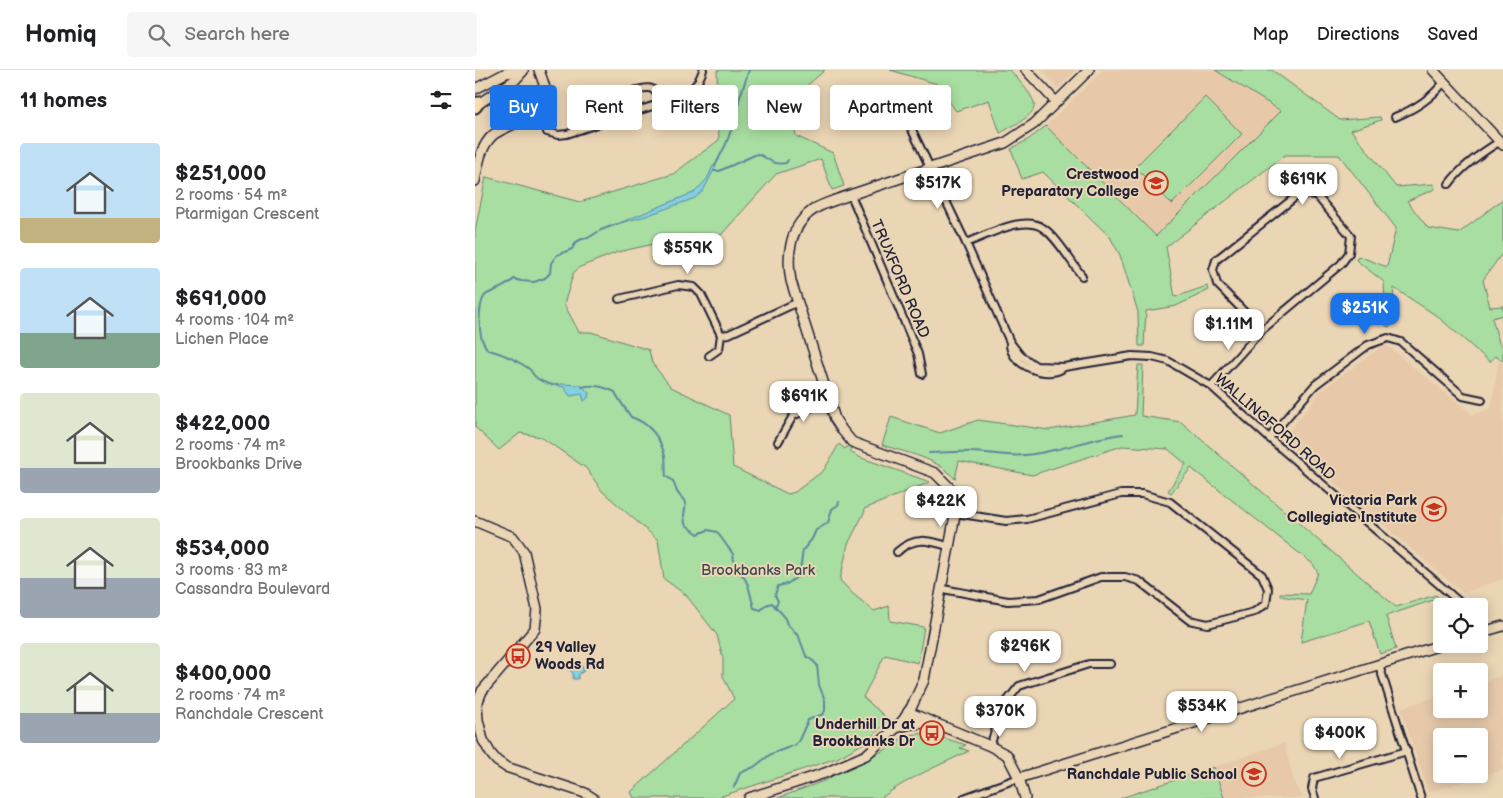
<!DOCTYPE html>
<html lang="en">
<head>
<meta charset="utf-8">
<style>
  body { margin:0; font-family:"Balsamiq Sans",sans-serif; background:#f6f6f6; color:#202124; height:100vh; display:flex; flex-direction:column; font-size:19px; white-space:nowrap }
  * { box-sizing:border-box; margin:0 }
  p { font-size:16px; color:#757577 }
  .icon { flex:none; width:28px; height:28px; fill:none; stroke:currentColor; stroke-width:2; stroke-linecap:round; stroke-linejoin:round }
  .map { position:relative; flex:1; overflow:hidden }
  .details { display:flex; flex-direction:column; background:#fff; width:475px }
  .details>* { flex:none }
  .banner { position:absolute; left:15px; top:15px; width:475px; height:45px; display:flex; gap:10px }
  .tools { position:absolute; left:958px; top:528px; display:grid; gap:10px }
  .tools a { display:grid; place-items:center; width:55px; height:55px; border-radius:5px; background:#fff; box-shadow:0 2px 12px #0003; font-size:25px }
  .price { position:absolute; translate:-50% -42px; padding:0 11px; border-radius:10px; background:#fff; color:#222; font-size:16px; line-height:32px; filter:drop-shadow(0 1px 2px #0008) }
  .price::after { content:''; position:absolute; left:50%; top:30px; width:15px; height:11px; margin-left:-8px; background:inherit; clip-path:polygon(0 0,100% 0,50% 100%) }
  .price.active { background:#1a73e8; color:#fff }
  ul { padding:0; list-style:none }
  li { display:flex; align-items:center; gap:15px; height:125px; padding:0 20px }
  li span { display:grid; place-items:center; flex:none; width:140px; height:100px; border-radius:5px; color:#555 }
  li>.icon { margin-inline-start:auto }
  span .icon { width:60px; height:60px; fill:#fffc; stroke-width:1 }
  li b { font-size:21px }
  h2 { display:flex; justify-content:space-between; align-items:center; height:60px; padding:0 20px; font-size:21px }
  .tag { padding:0 18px; border-radius:5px; background:#fff; box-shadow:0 2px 12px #0003; font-size:18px; line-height:45px }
  .tag.active { background:#1a73e8; color:#fff }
  header { display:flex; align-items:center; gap:30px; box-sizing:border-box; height:70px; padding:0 25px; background:#fff; border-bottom:1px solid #e0e0e0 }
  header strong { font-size:24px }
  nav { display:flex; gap:28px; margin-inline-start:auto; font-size:18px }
  .search { width:350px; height:45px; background:#f6f6f6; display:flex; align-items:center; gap:12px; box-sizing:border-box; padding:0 18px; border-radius:5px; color:#757577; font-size:19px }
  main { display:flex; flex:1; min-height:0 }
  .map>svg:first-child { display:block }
  .built { fill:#e7c9aa; fill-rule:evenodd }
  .green { fill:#a8dea1; stroke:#65806e }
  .water { fill:#83d0e2; stroke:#5c8a9f }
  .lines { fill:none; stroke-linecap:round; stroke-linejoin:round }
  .stream { stroke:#5c8a9f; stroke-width:2 }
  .street-casing { stroke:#22223b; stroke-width:10 }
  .secondary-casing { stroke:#22223b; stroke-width:12 }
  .highway-casing { stroke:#22223b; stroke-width:15 }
  .street { stroke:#ead5b4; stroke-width:6 }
  .secondary { stroke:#ead5b4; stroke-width:9 }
  .highway { stroke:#fcdcac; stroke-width:11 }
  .labels { text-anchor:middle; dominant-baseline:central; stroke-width:4; stroke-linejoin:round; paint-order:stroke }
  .poi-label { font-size:15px; font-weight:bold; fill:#22223b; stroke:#ead5b4; text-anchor:end }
  .street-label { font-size:15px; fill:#22223b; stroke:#ead5b4 }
  .park-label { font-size:15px; fill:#3d484f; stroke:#ead5b4 }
</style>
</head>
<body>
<header>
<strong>Homiq</strong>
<div class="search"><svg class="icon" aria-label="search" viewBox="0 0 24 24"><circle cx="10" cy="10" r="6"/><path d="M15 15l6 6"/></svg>Search here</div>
<nav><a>Map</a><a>Directions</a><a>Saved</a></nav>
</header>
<main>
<section class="details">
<h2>11 homes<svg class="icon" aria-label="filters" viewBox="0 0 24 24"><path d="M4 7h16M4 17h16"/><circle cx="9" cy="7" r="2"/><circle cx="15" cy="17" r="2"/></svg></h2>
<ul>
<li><span style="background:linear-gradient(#bfe0f5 75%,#c2b280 0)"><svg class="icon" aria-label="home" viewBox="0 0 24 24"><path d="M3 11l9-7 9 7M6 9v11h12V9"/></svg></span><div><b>$251,000</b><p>2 rooms · 54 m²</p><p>Ptarmigan Crescent</p></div></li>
<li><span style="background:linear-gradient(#bfe0f5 65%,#7fa58c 0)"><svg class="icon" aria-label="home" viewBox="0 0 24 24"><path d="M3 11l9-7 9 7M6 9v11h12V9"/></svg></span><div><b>$691,000</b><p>4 rooms · 104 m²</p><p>Lichen Place</p></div></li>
<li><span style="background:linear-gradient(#dfe7d0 75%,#9aa5b1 0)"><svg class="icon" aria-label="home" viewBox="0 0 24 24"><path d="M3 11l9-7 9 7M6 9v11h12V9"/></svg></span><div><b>$422,000</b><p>2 rooms · 74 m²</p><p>Brookbanks Drive</p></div></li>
<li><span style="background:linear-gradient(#dfe7d0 60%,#9aa5b1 0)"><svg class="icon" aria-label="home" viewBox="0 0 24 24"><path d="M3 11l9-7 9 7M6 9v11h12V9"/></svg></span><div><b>$534,000</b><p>3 rooms · 83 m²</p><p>Cassandra Boulevard</p></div></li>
<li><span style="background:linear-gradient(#dfe7d0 70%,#9aa5b1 0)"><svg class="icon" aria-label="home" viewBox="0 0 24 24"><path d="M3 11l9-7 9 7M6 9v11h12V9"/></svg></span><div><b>$400,000</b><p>2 rooms · 74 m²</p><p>Ranchdale Crescent</p></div></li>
</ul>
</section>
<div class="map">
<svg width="1028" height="728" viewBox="0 0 1028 728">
  <rect width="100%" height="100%" fill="#ead5b4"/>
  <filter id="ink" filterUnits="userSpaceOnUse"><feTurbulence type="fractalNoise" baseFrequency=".02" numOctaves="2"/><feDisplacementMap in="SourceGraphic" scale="10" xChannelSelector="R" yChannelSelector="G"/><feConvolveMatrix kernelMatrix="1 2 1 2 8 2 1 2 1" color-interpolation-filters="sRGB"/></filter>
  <g filter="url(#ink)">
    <!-- built -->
    <g class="built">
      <polygon points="568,0 601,0 582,19"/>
      <polygon points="628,0 740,0 807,41 681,166 571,56"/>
      <polygon points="910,274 998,345 1016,338 1024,290 1028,293 1028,509 988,523 808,369 846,321"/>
      <path d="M 1028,605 L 1028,700 L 953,722 L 926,638 L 966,625 L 966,639 L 1004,639 L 1004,613 ZM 966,666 L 1004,666 L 1004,704 L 966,704 Z"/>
      <polygon points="809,673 819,711 828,728 749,728 739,697"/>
    </g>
    <!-- green -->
    <g class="green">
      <polygon points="242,0 350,0 322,24 315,25 321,66 358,83 369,116 357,120 346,89 301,104 246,165 219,165 143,182 105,197 99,202 89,234 104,262 116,262 174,280 177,293 196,317 254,345 258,397 313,424 320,422 349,400 364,374 370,379 377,371 375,382 384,387 455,412 389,439 390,441 373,474 365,510 378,524 399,541 414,536 415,551 449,557 443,593 410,585 388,627 414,650 391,672 362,688 241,728 159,728 156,722 259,629 248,606 248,588 242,565 211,525 189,509 183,470 127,421 111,398 66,367 45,363 24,380 0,357 0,161 11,107 105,132 198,104 244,70"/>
      <path d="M 415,0 L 535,0 C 566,37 572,38 525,63 L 514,30 L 481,41 L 462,14 Z"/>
      <polygon points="740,0 797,0 865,50 905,47 906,50 876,60 921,117 959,114 960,119 932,131 953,158 984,163 1028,129 1028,182 1008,210 1015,237 1028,236 1028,245 1017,248 1024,273 1028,276 1028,291 1020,286 1015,292 962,246 919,218 915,257 911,256 909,212 881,190 883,186 912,197 921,158 864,85 810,85 691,177 700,227 732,216 734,220 701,236 671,241 669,276 664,276 663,242 645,185 635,167 568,102 547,109 536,79 554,69 571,56 681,166 806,41"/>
      <polygon points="730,27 767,64 697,134 660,97"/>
      <path d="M 663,295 L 668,295 L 666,346 L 706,352 L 921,537 L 961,525 L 964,528 L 911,546 L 921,579 L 905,584 L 894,551 L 826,572 L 832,530 L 805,526 L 805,523 L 834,524 L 843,503 L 838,494 L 716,398 L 696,423 L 693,421 L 711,394 L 693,379 L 647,376 L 557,405 L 484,391 L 480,409 C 463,388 432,383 407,375 L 416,347 L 465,363 L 503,350 L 574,360 L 660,345 Z"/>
      <path d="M 453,663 L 491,675 L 485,678 L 494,681 C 465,695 433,708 406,728 L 303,728 L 354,709 L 362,701 L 375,696 L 412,679 L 431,665 Z"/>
      <polygon points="739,697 749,728 646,728"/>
    </g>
    <!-- water -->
    <g class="water">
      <polygon points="238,96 241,96 228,121 220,128 171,146 142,154 220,122 232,109"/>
      <polygon points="86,314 106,315 114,323 113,328 109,331 107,324 95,326 89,317 78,315"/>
      <polygon points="96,595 99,598 107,596 109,601 104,604 103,609 98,609 98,603 93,599"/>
    </g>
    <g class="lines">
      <!-- stream -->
      <g class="stream">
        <polyline points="240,96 251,74 263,41 264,30 274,0"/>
        <path d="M 239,101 L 244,101 L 282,84 C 294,87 295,96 311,93 L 313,90"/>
        <path d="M 78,315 C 72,314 62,310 58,304 C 54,299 58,302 53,298 C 41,290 27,283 13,280 C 10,276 7,271 6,266 C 4,257 3,229 12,224 C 22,219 31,217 39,209 L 46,211 L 59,212 L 70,208 L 75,203 L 76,193 L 82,185 L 97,179 L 101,172 L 107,169 L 113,168 L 126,160 L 142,154"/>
        <path d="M 107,317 C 120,314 129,317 140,322 C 145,332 150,338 156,347 C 174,353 185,367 190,386 C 191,392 190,400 191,406 L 198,411 L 202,422 L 211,433 L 209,445 L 210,454 L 223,464 L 233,460 L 242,462 L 258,484 L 260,498 L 269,507 L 273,515 L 279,538 L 286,540 L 291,535 L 297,533 L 309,546 L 312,554 L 324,567 L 331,586 L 338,591 L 342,595 L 344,615 L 350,630 L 350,641 L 348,644 L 333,650 L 324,670 L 320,675 L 296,684 L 279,697 L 265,703 L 259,717"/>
        <path d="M 454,383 C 468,383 482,381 496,382 C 514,382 533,387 550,385 C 584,382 615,368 648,364"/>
        <polyline points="300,537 303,531 300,525 303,516 312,514 322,507 325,501 328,480 337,469 341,460 353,453 357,439 363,435 364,432"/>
      </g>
      <!-- street casing -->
      <g class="street-casing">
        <g id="street">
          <path d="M 369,38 L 407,40 L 428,46 L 437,60 L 491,173 L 535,272 C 533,295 574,311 589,297"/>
          <path d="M 920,47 C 940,39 956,29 969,12"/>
          <path d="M 140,48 L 138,38 L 138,30 C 144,26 170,15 177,19 C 182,22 184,29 186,33"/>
          <path d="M 72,62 L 83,65 L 92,64 L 208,26 C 219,19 224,12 228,0"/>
          <path d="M 974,114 C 987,96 1006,83 1024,72"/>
          <polyline points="376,125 443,284 447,304"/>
          <path d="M 491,173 C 511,166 548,144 568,158 C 582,167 596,192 607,206"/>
          <polyline points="144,229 203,215 219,217 226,224 246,265 244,279 234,286"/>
          <polyline points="246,265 254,264 323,232"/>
          <polyline points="535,272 545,285 561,296 589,297 657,286 677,287 693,291 736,316 794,368 989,536"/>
          <polyline points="736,316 787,260 866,194 874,183 876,166 841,125 828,124 819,128 741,190 738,200 742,214 787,260"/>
          <polyline points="794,368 840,315 893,275 913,268 926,272 988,326 1007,330"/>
          <polyline points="303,372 318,346 353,329"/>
          <path d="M 422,482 C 439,466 454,470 475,477"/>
          <polyline points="468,519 533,531 564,529 626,507 650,507 664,511 714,550 733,554 779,542 791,534 793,519 787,505 695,432 667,424 646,424 552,449 531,451 481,443"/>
          <polyline points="904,595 946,728"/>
          <polyline points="515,676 529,635 544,616 614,594 635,594"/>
          <polyline points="489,728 544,708"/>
          <polyline points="840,728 837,719 839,708 932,681"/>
        </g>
      </g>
      <!-- secondary casing -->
      <g class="secondary-casing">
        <g id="secondary">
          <polyline points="551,0 581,32"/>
          <polyline points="958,0 1028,75"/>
          <polyline points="0,19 31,3 48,1"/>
          <polyline points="0,36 40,10 48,1"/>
          <path d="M 0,111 C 3,95 5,77 18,65 C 30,55 71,45 72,30 C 72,20 67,9 64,0"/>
          <polyline points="0,451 38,467 49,482 62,539 60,559 7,621 2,634 3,650 8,670 16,684 22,691 31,697 110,723 118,728"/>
          <polyline points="1004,563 1028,556"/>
          <polyline points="433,642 515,676 532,685 544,708 550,728"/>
          <polyline points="421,658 436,654 452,653"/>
          <polyline points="544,708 969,574"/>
          <path d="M 274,728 L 350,703 L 391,685 L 421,658 L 429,649 L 437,636 L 449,610 L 481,440 L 476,419 L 460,403 L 377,372 L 367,360 L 360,349 L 316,211 C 311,184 315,154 341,138 C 348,134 358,131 366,128 L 530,73 L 559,54 L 614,0"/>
        </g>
      </g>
      <!-- highway casing -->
      <g class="highway-casing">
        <polyline id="highway" points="0,37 3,33"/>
      </g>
      <!-- street -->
      <use href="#street" class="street"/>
      <!-- secondary -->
      <use href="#secondary" class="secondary"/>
      <!-- highway -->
      <use href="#highway" class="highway"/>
    </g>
  </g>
  <!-- icons -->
  <defs>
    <g id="school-ring" transform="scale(1.25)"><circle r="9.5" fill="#ead5b4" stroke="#c8321e" stroke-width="1.5"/><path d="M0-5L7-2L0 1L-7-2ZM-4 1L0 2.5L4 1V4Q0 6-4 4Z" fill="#c8321e"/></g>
    <g id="bus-ring" transform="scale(1.25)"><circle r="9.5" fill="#ead5b4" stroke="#c8321e" stroke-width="1.5"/><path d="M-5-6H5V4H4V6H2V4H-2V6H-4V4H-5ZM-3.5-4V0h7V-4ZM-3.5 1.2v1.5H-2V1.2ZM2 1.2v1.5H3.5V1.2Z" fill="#c8321e"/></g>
  </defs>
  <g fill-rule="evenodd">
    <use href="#school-ring" x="681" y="113"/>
    <use href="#school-ring" x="959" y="439"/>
    <use href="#bus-ring" x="43" y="586"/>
    <use href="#bus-ring" x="457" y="663"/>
    <use href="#school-ring" x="779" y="704"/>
  </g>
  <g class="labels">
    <!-- poi labels -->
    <g class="poi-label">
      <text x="664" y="104">Crestwood<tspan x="664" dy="17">Preparatory College</tspan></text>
      <text x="942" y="430">Victoria Park<tspan x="942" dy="17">Collegiate Institute</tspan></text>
      <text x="60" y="577" text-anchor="start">29 Valley<tspan x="60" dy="17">Woods Rd</tspan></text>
      <text x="440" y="654">Underhill Dr at<tspan x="440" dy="17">Brookbanks Dr</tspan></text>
      <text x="762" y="704">Ranchdale Public School</text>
    </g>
    <!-- street labels -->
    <g class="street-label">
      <text transform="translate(425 209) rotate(67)">TRUXFORD ROAD</text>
      <text transform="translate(800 357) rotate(41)">WALLINGFORD ROAD</text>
    </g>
    <!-- park labels -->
    <g class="park-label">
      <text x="283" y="500">Brookbanks Park</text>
    </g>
  </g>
</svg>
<div class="tools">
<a><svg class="icon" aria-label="locate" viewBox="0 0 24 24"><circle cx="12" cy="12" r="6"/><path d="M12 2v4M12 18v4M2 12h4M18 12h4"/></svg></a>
<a>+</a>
<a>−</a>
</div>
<b class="price" style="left:828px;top:136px">$619K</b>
<b class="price" style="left:463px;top:140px">$517K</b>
<b class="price" style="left:213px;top:205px">$559K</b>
<b class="price active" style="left:890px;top:265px">$251K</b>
<b class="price" style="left:754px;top:281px">$1.11M</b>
<b class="price" style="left:329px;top:353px">$691K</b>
<b class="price" style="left:466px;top:458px">$422K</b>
<b class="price" style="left:550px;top:603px">$296K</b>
<b class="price" style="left:727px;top:663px">$534K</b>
<b class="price" style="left:525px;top:668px">$370K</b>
<b class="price" style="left:865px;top:690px">$400K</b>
<div class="banner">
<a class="tag active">Buy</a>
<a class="tag">Rent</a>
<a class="tag">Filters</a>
<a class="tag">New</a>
<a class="tag">Apartment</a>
</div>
</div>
</main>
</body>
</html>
